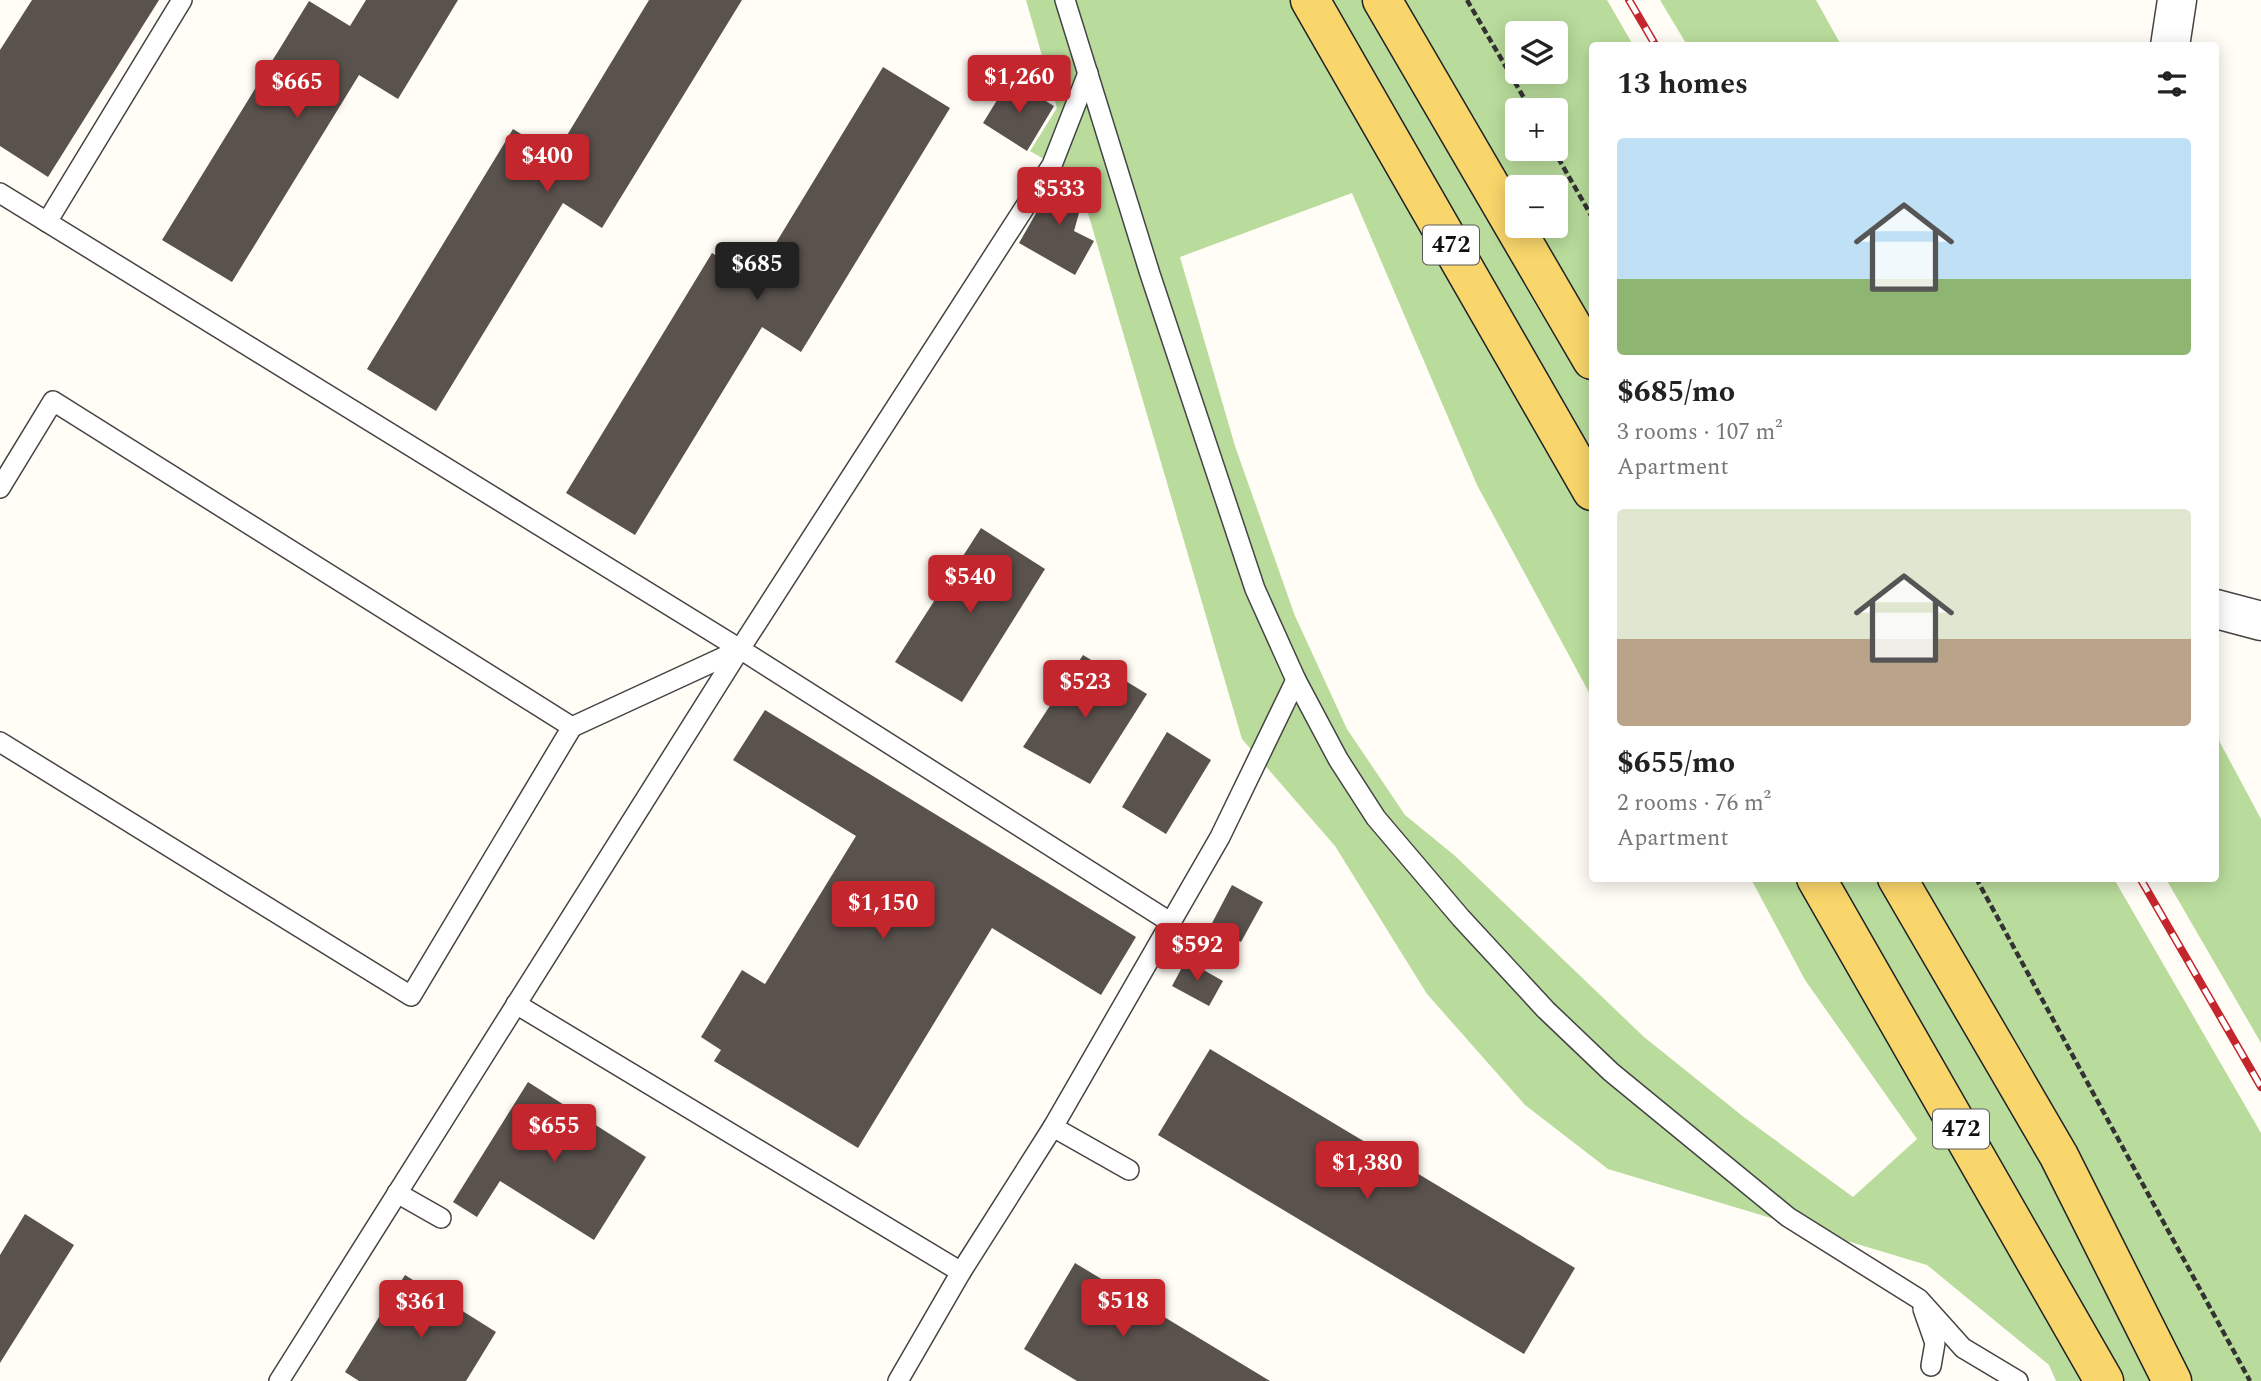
<!DOCTYPE html>
<html lang="en">
<head>
<meta charset="utf-8">
<style>
  body { margin:0; font-family:Spectral,serif; background:#f6f6f6; color:#222; height:100vh; display:flex; flex-direction:column; font-size:26px; white-space:nowrap }
  * { box-sizing:border-box; margin:0 }
  p { font-size:23px; color:#767676 }
  .icon { flex:none; width:38px; height:38px; fill:none; stroke:currentColor; stroke-width:2; stroke-linecap:round; stroke-linejoin:round }
  .map { position:relative; flex:1; overflow:hidden }
  .panel { position:absolute; left:1589px; top:42px; width:630px; height:840px; display:flex; flex-direction:column; background:#fff; border-radius:7px; box-shadow:0 4px 18px #0003 }
  .panel>* { flex:none }
  .fabs { position:absolute; left:1505px; top:21px; display:grid; gap:14px }
  .fabs a { display:grid; place-items:center; width:63px; height:63px; border-radius:7px; background:#fff; box-shadow:0 4px 18px #0003; font-size:35px }
  .price { position:absolute; translate:-50% -60px; padding:0 16px; border-radius:7px; background:#c4262e; color:#fff; font-size:23px; line-height:46px; filter:drop-shadow(0 2px 4px #0008) }
  .price::after { content:''; position:absolute; left:50%; top:42px; width:21px; height:16px; margin-left:-10px; background:inherit; clip-path:polygon(0 0,100% 0,50% 100%) }
  .price.active { background:#222; color:#fff }
  ul { padding:0; list-style:none }
  li { display:grid; align-content:center; gap:14px; height:371px; padding:0 28px }
  li span { display:grid; place-items:center; height:217px; border-radius:7px; color:#555 }
  li>.icon { margin-inline-start:auto }
  span .icon { width:126px; height:126px; fill:#fffc; stroke-width:1 }
  li b { font-size:30px }
  h2 { display:flex; justify-content:space-between; align-items:center; height:84px; padding:0 28px; font-size:30px }
  .map>svg:first-child { display:block }
  .forest { fill:#b9dc9c; fill-rule:evenodd }
  .building { fill:#5a524d }
  .lines { fill:none; stroke-linecap:round; stroke-linejoin:round }
  .lane-casing { stroke:#444; stroke-width:22 }
  .street-casing { stroke:#444; stroke-width:41 }
  .primary-casing { stroke:#222; stroke-width:41 }
  .path { stroke:#333; stroke-width:4.5; stroke-dasharray:7 3.5; stroke-linecap:butt }
  .lane { stroke:#fff; stroke-width:19 }
  .street { stroke:#fff; stroke-width:38 }
  .primary { stroke:#f9d66b; stroke-width:38 }
  .rail-casing { stroke:#c4262e; stroke-width:8 }
  .rail { stroke:#fff; stroke-width:5; stroke-dasharray:16; stroke-linecap:butt }
  .labels { text-anchor:middle; dominant-baseline:central; stroke-width:7; stroke-linejoin:round; paint-order:stroke }
  .shield { fill:#fff; stroke:#585858; stroke-width:2 }
  .shield-label { font-size:23px; font-weight:bold; fill:#111 }
</style>
</head>
<body>
<div class="map">
<svg width="2261" height="1381" viewBox="0 0 2261 1381">
  <rect width="100%" height="100%" fill="#fffdf5"/>
  <!-- forest -->
  <g class="forest">
    <path d="M 1026,0 L 1607,0 L 1633,45 L 1592,46 L 1592,698 L 1477,485 L 1352,193 L 1180,257 L 1235,446 L 1295,616 L 1347,729 L 1405,815 L 1454,855 L 1644,1037 L 1745,1118 L 1853,1197 L 1917,1139 L 1805,980 L 1751,879 L 2114,879 L 2261,1133 L 2261,1381 L 2056,1381 L 2049,1365 L 1927,1265 L 1608,1169 L 1525,1105 L 1427,994 L 1335,846 L 1242,739 L 1078,179 L 1030,151 L 1057,108 ZM 1517,33 L 1556,33 L 1556,72 L 1517,72 ZM 1517,110 L 1556,110 L 1556,149 L 1517,149 ZM 1517,187 L 1556,187 L 1556,226 L 1517,226 Z"/>
    <polygon points="1660,0 1816,0 1841,45 1687,45"/>
    <polygon points="2216,735 2261,819 2261,1043 2166,879 2216,878"/>
  </g>
  <!-- building -->
  <g class="building">
    <polygon points="32,0 159,0 48,177 0,146 0,50"/>
    <polygon points="366,0 458,0 398,99 359,75 232,282 162,240 309,1 350,26"/>
    <polygon points="649,0 742,0 602,228 563,203 436,411 367,369 513,129 555,155"/>
    <polygon points="883,67 950,108 801,352 762,327 635,535 566,493 712,253 754,279"/>
    <polygon points="1010,79 1054,106 1027,151 983,123"/>
    <polygon points="1060,171 1074,179 1081,206 1074,231 1094,241 1075,275 1019,243"/>
    <polygon points="981,528 1045,569 962,702 895,662"/>
    <polygon points="1083,655 1147,694 1090,784 1023,747"/>
    <polygon points="765,710 1136,937 1101,995 992,928 858,1148 714,1061 721,1050 701,1037 742,970 765,984 856,836 733,760"/>
    <polygon points="1167,732 1211,760 1166,834 1122,807"/>
    <polygon points="1232,885 1263,902 1241,942 1211,925"/>
    <polygon points="1186,960 1223,981 1209,1006 1172,986"/>
    <polygon points="1210,1049 1575,1268 1524,1354 1158,1135"/>
    <polygon points="528,1082 646,1157 594,1240 500,1181 477,1217 453,1202"/>
    <polygon points="25,1214 74,1245 0,1363 0,1255"/>
    <polygon points="1075,1263 1270,1381 1077,1381 1024,1349"/>
    <polygon points="405,1275 496,1332 466,1381 359,1381 345,1372"/>
  </g>
  <g class="lines">
    <!-- lane casing -->
    <g class="lane-casing">
      <g id="lane">
        <polyline points="1065,0 1150,274 1255,589 1296,680 1338,759 1376,818 1461,918 1546,1010 1611,1072 1788,1217 1919,1299 1963,1348 2018,1381"/>
        <polyline points="0,193 740,649 1170,922"/>
        <polyline points="47,222 182,0"/>
        <polyline points="0,488 53,401 572,727 739,650"/>
        <polyline points="0,742 411,996 572,727"/>
        <polyline points="516,1004 961,1272"/>
        <polyline points="1053,1127 1129,1170"/>
        <polyline points="397,1193 441,1218"/>
        <polyline points="1923,1309 1935,1343 1931,1366"/>
        <polyline points="279,1381 740,649 1052,165 1088,73"/>
        <polyline points="898,1381 961,1272 1053,1127 1220,837 1296,680"/>
      </g>
    </g>
    <!-- street casing -->
    <g class="street-casing">
      <g id="street">
        <polyline points="2170,46 2177,0"/>
        <polyline points="2216,609 2261,621"/>
      </g>
    </g>
    <!-- primary casing -->
    <g class="primary-casing">
      <g id="primary">
        <polyline points="1310,0 1592,491"/>
        <polyline points="1382,0 1592,360"/>
        <polyline points="1816,878 2104,1381"/>
        <polyline points="1897,878 2059,1156 2172,1381"/>
      </g>
    </g>
    <!-- path -->
    <g class="path">
      <polyline points="1467,0 1531,110"/>
      <polyline points="1553,149 1592,217"/>
      <polyline points="1976,878 2250,1381"/>
    </g>
    <!-- lane -->
    <use href="#lane" class="lane"/>
    <!-- street -->
    <use href="#street" class="street"/>
    <!-- primary -->
    <use href="#primary" class="primary"/>
    <!-- rail casing -->
    <g class="rail-casing">
      <g id="rail">
        <polyline points="1629,0 1656,46"/>
        <polyline points="2140,878 2261,1087"/>
      </g>
    </g>
    <!-- rail -->
    <use href="#rail" class="rail"/>
  </g>
  <g class="labels">
    <!-- shield labels -->
    <g class="shield">
      <rect x="1423" y="225.5" width="56" height="39" rx="5"/>
      <rect x="1933" y="1109.5" width="56" height="39" rx="5"/>
    </g>
    <g class="shield-label">
      <text x="1451" y="245">472</text>
      <text x="1961" y="1129">472</text>
    </g>
  </g>
</svg>
<div class="fabs">
<a><svg class="icon" aria-label="layers" viewBox="0 0 24 24"><path d="M12 4l9 5-9 5-9-5zM3 14l9 5 9-5"/></svg></a>
<a>+</a>
<a>−</a>
</div>
<b class="price" style="left:1019px;top:115px">$1,260</b>
<b class="price" style="left:297px;top:120px">$665</b>
<b class="price" style="left:547px;top:194px">$400</b>
<b class="price" style="left:1059px;top:227px">$533</b>
<b class="price active" style="left:757px;top:302px">$685</b>
<b class="price" style="left:970px;top:615px">$540</b>
<b class="price" style="left:1085px;top:720px">$523</b>
<b class="price" style="left:883px;top:941px">$1,150</b>
<b class="price" style="left:1197px;top:983px">$592</b>
<b class="price" style="left:554px;top:1164px">$655</b>
<b class="price" style="left:1367px;top:1201px">$1,380</b>
<b class="price" style="left:1123px;top:1339px">$518</b>
<b class="price" style="left:421px;top:1340px">$361</b>
<section class="panel">
<h2>13 homes<svg class="icon" aria-label="filters" viewBox="0 0 24 24"><path d="M4 7h16M4 17h16"/><circle cx="9" cy="7" r="2"/><circle cx="15" cy="17" r="2"/></svg></h2>
<ul>
<li><span style="background:linear-gradient(#bfe0f5 65%,#8fb573 0)"><svg class="icon" aria-label="home" viewBox="0 0 24 24"><path d="M3 11l9-7 9 7M6 9v11h12V9"/></svg></span><div><b>$685/mo</b><p>3 rooms · 107 m²</p><p>Apartment</p></div></li>
<li><span style="background:linear-gradient(#dfe7d0 60%,#b9a48a 0)"><svg class="icon" aria-label="home" viewBox="0 0 24 24"><path d="M3 11l9-7 9 7M6 9v11h12V9"/></svg></span><div><b>$655/mo</b><p>2 rooms · 76 m²</p><p>Apartment</p></div></li>
</ul>
</section>
</div>
</body>
</html>
